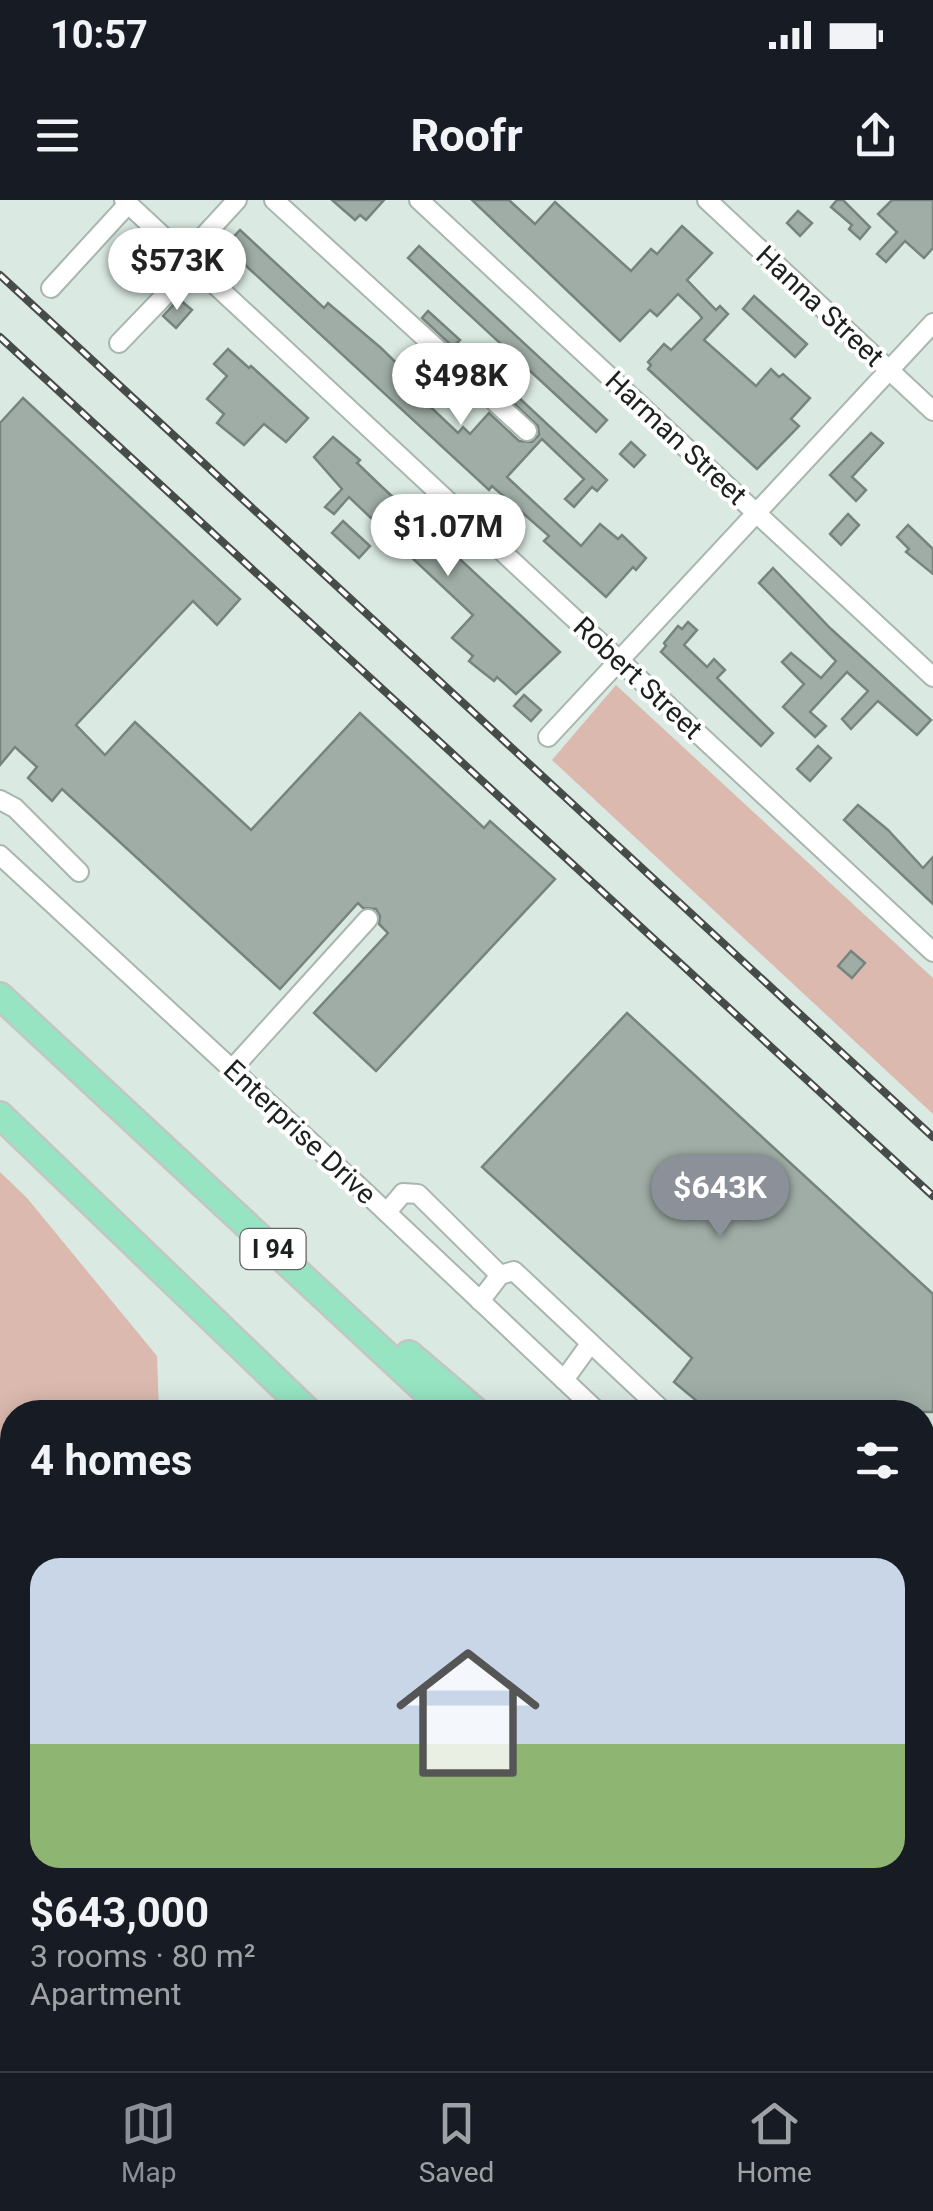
<!DOCTYPE html>
<html lang="en">
<head>
<meta charset="utf-8">
<style>
  body { margin:0; font-family:Roboto,sans-serif; background:#20242c; color:#f1f3f6; height:100vh; display:flex; flex-direction:column; font-size:38px; white-space:nowrap }
  * { box-sizing:border-box; margin:0 }
  p { font-size:32px; color:#9ea1a6 }
  .icon { flex:none; width:55px; height:55px; fill:none; stroke:currentColor; stroke-width:2; stroke-linecap:round; stroke-linejoin:round }
  .map { position:relative; flex:1; overflow:hidden }
  .details { position:absolute; left:0px; top:1200px; width:935px; height:672px; display:flex; flex-direction:column; background:#171b24; border-radius:40px 40px 0 0; box-shadow:0 5px 25px #0003 }
  .details>* { flex:none }
  .price { position:absolute; translate:-50% -85px; padding:0 22px; border-radius:35px; background:#fff; color:#222; font-size:32px; line-height:65px; filter:drop-shadow(0 2px 5px #0008) }
  .price::after { content:''; position:absolute; left:50%; top:60px; width:30px; height:22px; margin-left:-15px; background:inherit; clip-path:polygon(0 0,100% 0,50% 100%) }
  .price.selected { background:#8c9099; color:#fff }
  ul { padding:0; list-style:none }
  li { display:grid; align-content:center; gap:20px; height:530px; padding:0 30px }
  li+li { border-top:2px solid #363941 }
  li span { display:grid; place-items:center; height:310px; border-radius:30px; color:#555 }
  li>.icon { margin-inline-start:auto }
  span .icon { width:180px; height:180px; fill:#fffc; stroke-width:1 }
  li b { font-size:42px }
  h2 { display:flex; justify-content:space-between; align-items:center; height:120px; padding:0 30px; font-size:42px }
  .status { display:flex; justify-content:space-between; align-items:center; height:70px; padding:0 50px; background:#171b24; direction:ltr }
  .status svg { height:28px; fill:currentColor }
  header { display:flex; justify-content:space-between; align-items:center; height:130px; padding:0 30px; background:#171b24; font-size:45px; font-weight:700 }
  .tabs { display:flex; justify-content:space-around; align-items:center; height:140px; border-top:2px solid #363941; background:#171b24; font-size:28px; color:#9ea1a6 }
  .tabs a { display:grid; justify-items:center; gap:5px }
  .tabs .selected { color:#8c9099 }
  .map>svg:first-child { display:block }
  .green { fill:#dbb9ae }
  .building { fill:#9fada6; stroke:#76847d; stroke-width:2.5 }
  .lines { fill:none; stroke-linecap:round; stroke-linejoin:round }
  .minor-casing { stroke:#a8b6af; stroke-width:22 }
  .major-casing { stroke:#c4c5c5; stroke-width:28 }
  .highway-casing { stroke:#c4c5c5; stroke-width:30 }
  .minor { stroke:#fff; stroke-width:18 }
  .major { stroke:#c0efda; stroke-width:22 }
  .highway { stroke:#96e4c2; stroke-width:25 }
  .rail-casing { stroke:#454c49; stroke-width:8 }
  .rail { stroke:#fff; stroke-width:4; stroke-dasharray:11; stroke-linecap:butt }
  .labels { text-anchor:middle; dominant-baseline:central; stroke-width:8; stroke-linejoin:round; paint-order:stroke }
  .shield { fill:#fff; stroke:#606462; stroke-width:2.5 }
  .shield-label { font-size:25px; font-weight:bold; fill:#1c211f }
  .street-label { font-size:28px; fill:#1c211f; stroke:#fff }
</style>
</head>
<body>
<div class="status"><b>10:57</b><svg viewBox="0 0 49 12"><path d="M0 12V9h3v3zM5 12V6h3v6zM10 12V3h3v9zM15 12V0h3v12zM26 1h20v11H26zM47 4h2v5h-2z"/></svg></div>
<header><svg class="icon" aria-label="menu" viewBox="0 0 24 24"><path d="M4 6h16M4 12h16M4 18h16"/></svg>Roofr<svg class="icon" aria-label="share" viewBox="0 0 24 24"><path d="M12 15V3M7 8l5-5 5 5M5 13v7h14v-7"/></svg></header>
<div class="map">
<svg width="933" height="1871" viewBox="0 0 933 1871">
  <rect width="100%" height="100%" fill="#dae9e2"/>
  <!-- green -->
  <g class="green">
    <polygon points="616,485 933,778 933,914 552,560"/>
    <polygon points="0,972 27,998 157,1156 159,1212 12,1212 12,1333 0,1340"/>
  </g>
  <!-- building -->
  <g class="building">
    <polygon points="332,0 384,0 366,20 360,15 355,20"/>
    <polygon points="472,0 509,0 535,24 555,2 631,71 651,49 657,54 682,26 712,53 687,80 716,110 720,106 728,114 704,140 756,186 771,169 779,177 783,174 810,198 791,219 799,226 757,269 648,169 651,165 648,162 664,144 671,150 702,118 698,113 678,94 657,116 650,110 620,141"/>
    <polygon points="837,0 843,0 870,27 860,39 849,29 852,25 831,7"/>
    <polygon points="892,0 933,0 933,48 924,58 905,41 886,62 877,54 897,32 878,14"/>
    <polygon points="798,11 812,23 800,36 787,23"/>
    <polygon points="240,30 324,108 328,103 381,148 425,191 420,197 458,233 463,227 470,234 489,213 519,241 532,242 539,235 538,226 479,170 484,165 607,280 597,291 592,287 574,307 565,299 584,279 542,239 507,277 581,346 600,324 618,339 622,335 646,358 636,370 633,367 606,397 544,341 549,336 492,286 489,290 243,63 226,45"/>
    <polygon points="419,46 607,220 596,232 408,58"/>
    <polygon points="754,96 807,144 795,157 743,109"/>
    <polygon points="179,99 192,110 176,128 163,116"/>
    <polygon points="428,111 460,140 453,147 422,118"/>
    <polygon points="228,149 249,168 251,166 308,218 286,242 264,224 244,245 217,223 224,214 207,199 227,176 214,164"/>
    <polygon points="23,198 240,399 217,425 193,401 76,525 105,555 135,522 251,630 360,513 484,628 490,621 555,679 376,871 314,813 388,733 379,724 380,716 376,709 363,708 358,703 280,789 62,589 52,601 28,578 37,567 15,547 0,565 0,223"/>
    <polygon points="871,233 883,243 852,277 866,290 856,301 830,275"/>
    <polygon points="333,237 360,260 357,263 381,286 560,452 516,494 497,477 494,481 480,470 469,461 473,456 452,438 473,415 410,356 416,349 394,329 390,333 374,317 372,319 349,297 334,314 325,307 342,289 314,257"/>
    <polygon points="631,242 645,255 634,267 620,254"/>
    <polygon points="848,314 859,325 841,345 830,334"/>
    <polygon points="343,321 370,346 359,358 332,333"/>
    <polygon points="908,325 933,349 933,374 906,352 909,349 897,337"/>
    <polygon points="773,368 830,428 931,520 917,535 878,501 851,529 842,519 868,491 847,472 810,512 826,526 815,537 783,507 804,484 782,462 791,453 821,478 836,461 759,383"/>
    <polygon points="688,422 697,430 684,445 707,467 714,459 725,470 717,478 773,533 761,546 661,452 666,446 664,443 678,426 682,429"/>
    <polygon points="524,495 541,510 531,521 514,506"/>
    <polygon points="818,546 831,558 810,581 797,569"/>
    <polygon points="858,605 888,630 923,668 933,657 933,704 844,620"/>
    <polygon points="851,751 865,763 852,778 838,766"/>
    <polygon points="627,813 933,1094 933,1212 710,1212 674,1182 692,1158 482,967"/>
    <polygon points="12,1544 12,1666 0,1655 0,1558"/>
    <polygon points="12,1741 12,1860 381,1860 371,1871 0,1871 0,1755"/>
  </g>
  <g class="lines">
    <!-- minor casing -->
    <g class="minor-casing">
      <g id="minor">
        <polyline points="124,0 933,752"/>
        <polyline points="274,0 527,231"/>
        <polyline points="419,0 933,477"/>
        <polyline points="707,0 933,211"/>
        <polyline points="180,62 237,0"/>
        <polyline points="51,88 128,4"/>
        <polyline points="119,143 169,91 177,74 190,60"/>
        <polyline points="548,537 933,123"/>
        <polyline points="0,600 15,608 79,672"/>
        <polyline points="0,655 367,994 598,1212"/>
        <polyline points="232,869 368,719"/>
        <polyline points="387,1012 403,993 418,994 500,1075"/>
        <polyline points="480,1101 500,1075 514,1071 664,1212"/>
        <polyline points="564,1180 590,1144"/>
        <polyline points="922,1362 933,1369"/>
      </g>
    </g>
    <!-- major casing -->
    <g class="major-casing">
      <polyline id="major" points="922,1493 933,1498"/>
    </g>
    <!-- highway casing -->
    <g class="highway-casing">
      <g id="highway">
        <polyline points="0,796 448,1212"/>
        <polyline points="0,915 309,1212"/>
        <polyline points="409,1154 477,1212"/>
        <polyline points="922,1653 933,1662"/>
        <polyline points="922,1793 933,1803"/>
        <polyline points="757,1860 757,1871"/>
        <polyline points="918,1871 926,1859"/>
      </g>
    </g>
    <!-- minor -->
    <use href="#minor" class="minor"/>
    <!-- major -->
    <use href="#major" class="major"/>
    <!-- highway -->
    <use href="#highway" class="highway"/>
    <!-- rail casing -->
    <g class="rail-casing">
      <g id="rail">
        <polyline points="0,75 933,937"/>
        <polyline points="0,137 933,996"/>
      </g>
    </g>
    <!-- rail -->
    <use href="#rail" class="rail"/>
  </g>
  <g class="labels">
    <!-- shield labels -->
    <rect class="shield" x="240.5" y="1029" width="65" height="40" rx="8"/>
    <g class="shield-label">
      <text x="273" y="1049">I 94</text>
    </g>
    <!-- street labels -->
    <g class="street-label">
      <text transform="translate(820 106) rotate(43)">Hanna Street</text>
      <text transform="translate(676 238) rotate(43)">Harman Street</text>
      <text transform="translate(638 478) rotate(43)">Robert Street</text>
      <text transform="translate(300 932) rotate(43)">Enterprise Drive</text>
    </g>
  </g>
</svg>
<b class="price" style="left:177px;top:113px">$573K</b>
<b class="price" style="left:461px;top:228px">$498K</b>
<b class="price" style="left:448px;top:379px">$1.07M</b>
<b class="price selected" style="left:720px;top:1040px">$643K</b>
<section class="details">
<h2>4 homes<svg class="icon" aria-label="filters" viewBox="0 0 24 24"><path d="M4 7h16M4 17h16"/><circle cx="9" cy="7" r="2"/><circle cx="15" cy="17" r="2"/></svg></h2>
<ul>
<li><span style="background:linear-gradient(#c9d6e8 60%,#8fb573 0)"><svg class="icon" aria-label="home" viewBox="0 0 24 24"><path d="M3 11l9-7 9 7M6 9v11h12V9"/></svg></span><div><b>$643,000</b><p>3 rooms · 80 m²</p><p>Apartment</p></div></li>
</ul>
</section>
</div>
<nav class="tabs">
<a class="selected"><svg class="icon" aria-label="map" viewBox="0 0 24 24"><path d="M3 6l6-2 6 2 6-2v14l-6 2-6-2-6 2zM9 4v14M15 6v14"/></svg>Map</a>
<a><svg class="icon" aria-label="saved" viewBox="0 0 24 24"><path d="M7 4h10v16l-5-4-5 4z"/></svg>Saved</a>
<a><svg class="icon" aria-label="home" viewBox="0 0 24 24"><path d="M3 11l9-7 9 7M6 9v11h12V9"/></svg>Home</a>
</nav>
</body>
</html>
